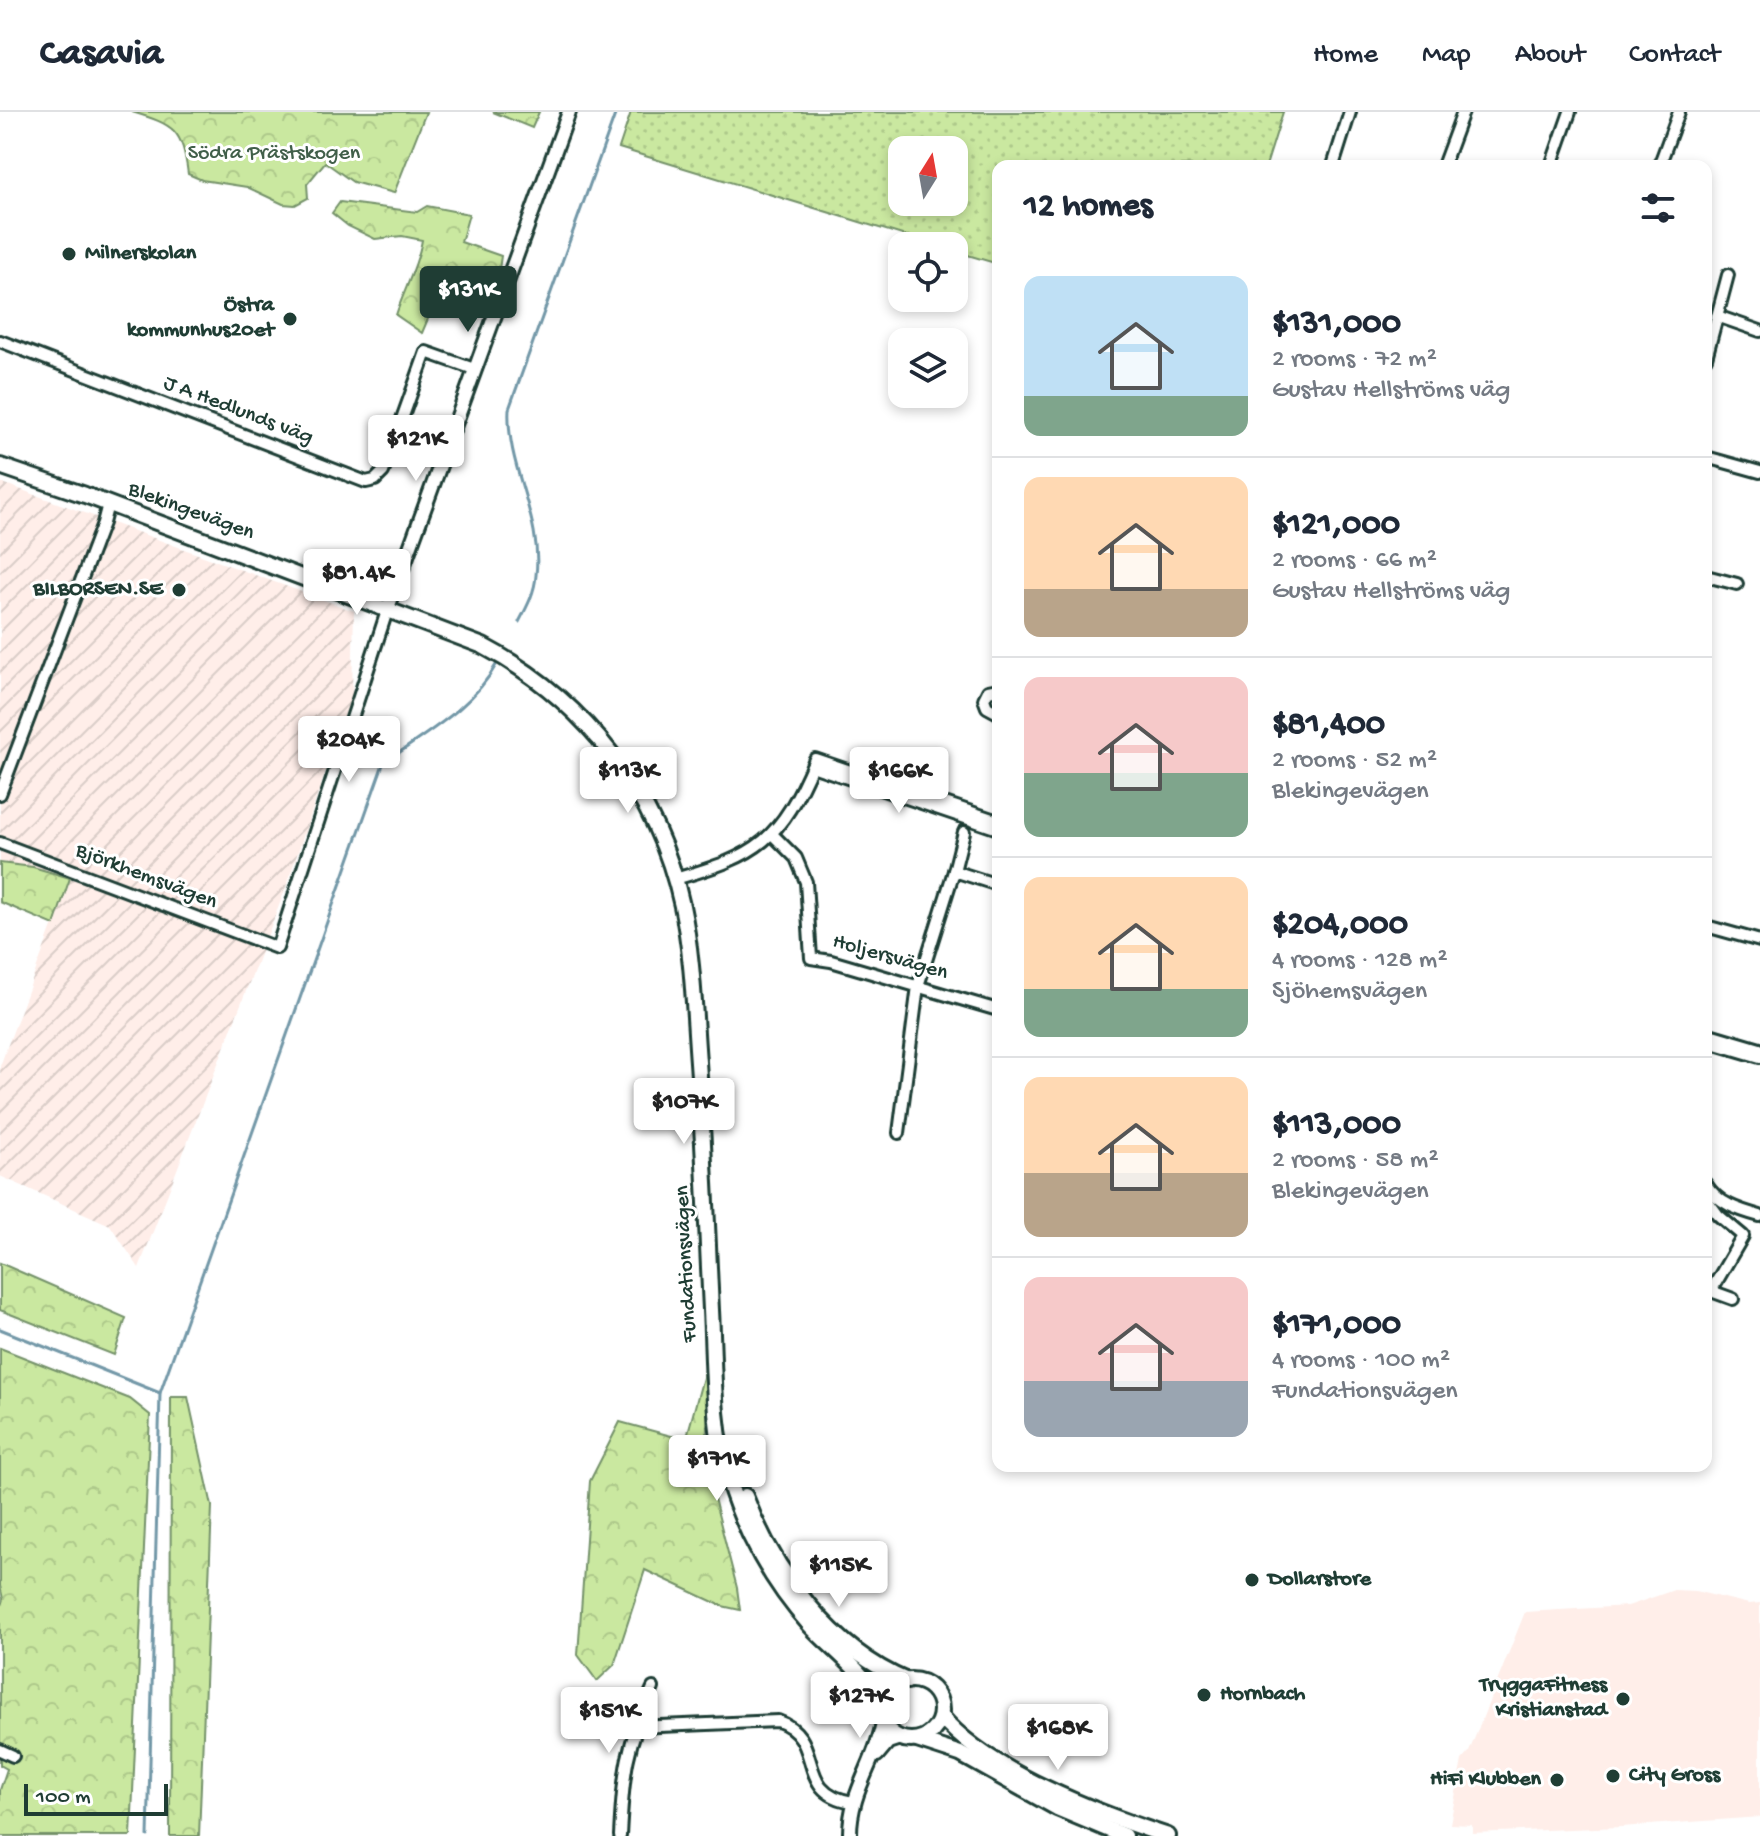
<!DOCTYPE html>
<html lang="en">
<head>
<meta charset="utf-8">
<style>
  body { margin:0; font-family:"Gochi Hand",sans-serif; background:#f2f2f3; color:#1f2937; height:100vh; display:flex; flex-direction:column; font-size:30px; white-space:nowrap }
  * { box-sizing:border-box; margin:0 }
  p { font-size:26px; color:#747a83 }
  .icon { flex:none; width:44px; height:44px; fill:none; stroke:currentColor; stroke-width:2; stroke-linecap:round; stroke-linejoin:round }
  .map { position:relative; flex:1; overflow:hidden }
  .details { position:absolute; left:992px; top:48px; width:720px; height:1312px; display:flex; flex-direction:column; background:#fff; border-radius:16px; box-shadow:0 4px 12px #0003 }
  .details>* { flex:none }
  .needle { width:52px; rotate:11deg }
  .fabs { position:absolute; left:888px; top:24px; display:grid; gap:16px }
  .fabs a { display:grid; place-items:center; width:80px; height:80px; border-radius:16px; background:#fff; box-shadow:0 4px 12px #0003; font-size:40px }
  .scale { position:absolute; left:24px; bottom:20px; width:144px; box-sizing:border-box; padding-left:8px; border:4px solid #1f3d34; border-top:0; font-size:22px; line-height:28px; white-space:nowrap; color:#1f3d34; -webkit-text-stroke:6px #fff; paint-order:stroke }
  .price { position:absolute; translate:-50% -68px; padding:0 18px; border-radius:8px; background:#fff; color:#222; font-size:26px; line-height:52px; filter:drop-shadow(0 2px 4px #0008) }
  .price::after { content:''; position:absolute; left:50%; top:48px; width:24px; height:18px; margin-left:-12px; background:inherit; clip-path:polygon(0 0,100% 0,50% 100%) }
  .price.on { background:#1f3d34; color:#fff }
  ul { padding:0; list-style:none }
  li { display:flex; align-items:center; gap:24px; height:200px; padding:0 32px }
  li+li { border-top:2px solid #e0e1e3 }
  li span { display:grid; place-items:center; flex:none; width:224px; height:160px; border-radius:16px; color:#555 }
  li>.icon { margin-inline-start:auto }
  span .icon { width:96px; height:96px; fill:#fffc; stroke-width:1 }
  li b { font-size:34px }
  h2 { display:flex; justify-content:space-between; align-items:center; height:96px; padding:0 32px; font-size:34px }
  header { display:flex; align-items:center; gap:48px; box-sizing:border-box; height:112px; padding:0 40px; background:#fff; border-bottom:2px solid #e0e1e3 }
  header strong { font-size:38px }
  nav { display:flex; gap:44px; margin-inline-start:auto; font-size:28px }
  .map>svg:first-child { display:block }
  .built { fill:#ffeee9 }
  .industrial { fill:url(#industrial-furrows) }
  .grass { fill:url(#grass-dots); stroke:#74926a; stroke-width:2; fill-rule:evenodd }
  .forest { fill:url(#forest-crowns); stroke:#74926a; stroke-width:2 }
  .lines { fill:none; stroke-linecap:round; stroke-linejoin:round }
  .stream { stroke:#7398a8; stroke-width:3 }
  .minor-casing { stroke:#1f3d34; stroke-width:16 }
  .tertiary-casing { stroke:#1f3d34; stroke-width:18 }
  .secondary-casing { stroke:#1f3d34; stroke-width:20 }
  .minor { stroke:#fff; stroke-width:10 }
  .tertiary { stroke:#fff; stroke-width:12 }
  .secondary { stroke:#fff; stroke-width:14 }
  .poi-dot { fill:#1f3d34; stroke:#fff; stroke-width:3 }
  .labels { text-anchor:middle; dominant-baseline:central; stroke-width:6; stroke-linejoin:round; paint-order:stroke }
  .park-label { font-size:22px; fill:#415f4a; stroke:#fff }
  .poi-label { font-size:22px; font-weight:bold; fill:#1f3d34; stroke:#fff; text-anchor:start }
  .street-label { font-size:22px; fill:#1f3d34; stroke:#fff }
</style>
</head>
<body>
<header>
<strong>Casavia</strong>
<nav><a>Home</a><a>Map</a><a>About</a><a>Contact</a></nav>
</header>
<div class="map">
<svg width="1760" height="1724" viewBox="0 0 1760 1724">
  <defs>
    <pattern id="industrial-furrows" width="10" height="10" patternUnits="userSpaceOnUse" patternTransform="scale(2)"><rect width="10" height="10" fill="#ffeee9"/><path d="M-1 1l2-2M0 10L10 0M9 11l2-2" fill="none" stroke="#dacdc8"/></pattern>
    <pattern id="grass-dots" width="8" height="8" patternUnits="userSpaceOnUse" patternTransform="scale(2)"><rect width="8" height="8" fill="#cae8a0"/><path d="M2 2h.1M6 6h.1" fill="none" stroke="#adc88a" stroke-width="1.8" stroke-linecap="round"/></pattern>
    <pattern id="forest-crowns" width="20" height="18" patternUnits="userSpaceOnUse" patternTransform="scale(2)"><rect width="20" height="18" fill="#cae8a0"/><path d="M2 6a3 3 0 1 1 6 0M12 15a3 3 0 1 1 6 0" fill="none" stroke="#adc88a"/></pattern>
  </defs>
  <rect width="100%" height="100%" fill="#fff"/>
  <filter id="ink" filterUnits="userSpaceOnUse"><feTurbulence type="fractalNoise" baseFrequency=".0125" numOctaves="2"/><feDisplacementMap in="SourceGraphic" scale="16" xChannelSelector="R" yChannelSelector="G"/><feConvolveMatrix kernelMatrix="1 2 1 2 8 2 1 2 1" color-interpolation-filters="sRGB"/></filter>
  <g filter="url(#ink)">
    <!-- built -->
    <polygon class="built" points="1674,1478 1695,1479 1749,1492 1760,1491 1760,1705 1621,1715 1472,1721 1472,1713 1450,1712 1462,1648 1469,1640 1525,1500 1628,1494"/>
    <!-- industrial -->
    <polygon class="industrial" points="0,370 354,499 352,582 285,778 139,1156 110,1113 0,1064 0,954 70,767 33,755 0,751"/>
    <!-- grass -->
    <path class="grass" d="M 631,0 L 1283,0 L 1266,54 L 998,54 L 998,152 L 954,139 L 954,134 L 938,134 L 619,36 ZM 902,38 L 954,38 L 954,90 L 902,90 Z"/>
    <!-- forest -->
    <g class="forest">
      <path d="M 132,0 L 426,0 L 394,81 L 353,70 L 325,50 L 307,72 L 308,86 L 295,93 L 283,92 L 247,75 L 202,68 L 188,62 C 182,17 175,13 132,0 Z"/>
      <polygon points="493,0 539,0 532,16"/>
      <path d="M 340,90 L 417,100 L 427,94 L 469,102 L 461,130 L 501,144 L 498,164 L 474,165 L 449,157 L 422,221 L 396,203 C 404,178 418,153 422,128 L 402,124 L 375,127 L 348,114 L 332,101 Z"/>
      <polygon points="0,751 33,755 70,766 54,813 0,790"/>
      <polygon points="0,1151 126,1206 114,1243 0,1198"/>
      <polygon points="0,1236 130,1287 150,1303 131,1724 0,1724 0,1678 7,1657 0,1653 0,1497 3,1487 0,1474"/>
      <polygon points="705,1258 708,1266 706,1355 737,1476 740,1498 722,1494 645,1458 614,1553 597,1569 578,1543 590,1369 620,1310 686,1328"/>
      <polygon points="171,1285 188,1285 212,1394 199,1724 170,1724"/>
    </g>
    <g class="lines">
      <!-- stream -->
      <g class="stream">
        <path d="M 519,510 C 527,495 535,480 536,463 C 543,406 506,355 509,297 L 616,0"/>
        <polyline points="0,1217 160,1281"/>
        <path d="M 148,1724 L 160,1281 L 383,652 C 422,623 472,597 496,553"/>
      </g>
      <!-- minor casing -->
      <g class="minor-casing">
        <g id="minor">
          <polyline points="1333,54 1350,0"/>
          <polyline points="1443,54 1463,0"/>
          <polyline points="1551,54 1570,0"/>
          <polyline points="1659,54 1679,0"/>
          <polyline points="1717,204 1760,219"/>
          <polyline points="0,229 366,370 375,368 383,360 426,240 474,257"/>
          <polyline points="1706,246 1728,163"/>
          <polyline points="1706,345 1760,360"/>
          <polyline points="1706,464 1737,472"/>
          <polyline points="998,577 988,579 984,587 987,595 998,601"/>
          <polyline points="812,654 998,717"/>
          <polyline points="0,682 103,411 108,392"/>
          <polyline points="772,722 796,746 806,770 811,846 831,849 998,898"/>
          <polyline points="0,731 277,836 388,496"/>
          <polyline points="954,759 964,720"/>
          <path d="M 675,767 C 759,743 780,729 815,647 L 998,709"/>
          <polyline points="1706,814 1760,829"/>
          <polyline points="1706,921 1760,937"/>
          <polyline points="1706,929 1760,945"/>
          <polyline points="899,1021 918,874 954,759 998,773"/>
          <path d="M 1706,1072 C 1718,1092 1739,1098 1760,1104"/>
          <polyline points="1706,1177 1711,1179 1743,1124 1718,1103 1707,1088"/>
          <polyline points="1711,1179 1733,1187"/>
          <path d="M 636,1615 L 778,1609 C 827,1626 792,1681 853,1690"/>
          <polyline points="0,1638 13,1644"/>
          <path d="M 620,1724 C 623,1663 626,1632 653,1576"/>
        </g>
      </g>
      <!-- tertiary casing -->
      <g class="tertiary-casing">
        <g id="tertiary">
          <polyline points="388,496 569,0"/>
          <polyline points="877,1643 888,1630 900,1626"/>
          <path d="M 850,1724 C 849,1679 876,1651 883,1610"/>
        </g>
      </g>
      <!-- secondary casing -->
      <g class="secondary-casing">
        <g id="secondary">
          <path d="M 0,354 L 85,383 L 483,534 C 584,587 658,682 682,794 C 693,845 694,898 698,950 C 704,1033 707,1116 711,1198 C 714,1253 712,1313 728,1366 C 744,1420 773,1472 810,1513 C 834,1539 868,1562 881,1595"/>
          <path d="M 745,1384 C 773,1459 832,1538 907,1569"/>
          <circle cx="911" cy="1598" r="30"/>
          <path d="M 941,1604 C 986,1659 1100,1702 1168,1724"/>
          <polyline points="917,1628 960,1642 1057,1696 1124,1724"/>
        </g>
      </g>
      <!-- minor -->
      <use href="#minor" class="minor"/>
      <!-- tertiary -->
      <use href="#tertiary" class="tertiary"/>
      <!-- secondary -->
      <use href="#secondary" class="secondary"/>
    </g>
  </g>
  <!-- markers -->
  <g class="poi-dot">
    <circle cx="69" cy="142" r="8"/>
    <circle cx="290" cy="207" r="8"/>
    <circle cx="179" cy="478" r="8"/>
    <circle cx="1252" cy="1468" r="8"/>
    <circle cx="1204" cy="1583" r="8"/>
    <circle cx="1623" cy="1587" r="8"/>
    <circle cx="1613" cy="1664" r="8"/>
    <circle cx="1557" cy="1668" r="8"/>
  </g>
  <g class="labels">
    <!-- park labels -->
    <g class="park-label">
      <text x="274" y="42">Södra Prästskogen</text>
    </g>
    <!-- poi labels -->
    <g class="poi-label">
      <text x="85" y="142">Milnerskolan</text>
      <text x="274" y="194" text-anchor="end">Östra<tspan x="274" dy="25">kommunhus20et</tspan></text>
      <text x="163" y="478" text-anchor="end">BILBORSEN.SE</text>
      <text x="1268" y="1468">Dollarstore</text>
      <text x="1607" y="1574" text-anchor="end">TryggaFitness<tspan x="1607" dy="25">Kristianstad</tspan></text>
      <text x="1220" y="1583">Hornbach</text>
      <text x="1629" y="1664">City Gross</text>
      <text x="1541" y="1668" text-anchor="end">HiFi Klubben</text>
    </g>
    <!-- street labels -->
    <g class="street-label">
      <text transform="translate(238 299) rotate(21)">J A Hedlunds väg</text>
      <text transform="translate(191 400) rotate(20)">Blekingevägen</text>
      <text transform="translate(146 765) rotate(21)">Björkhemsvägen</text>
      <text transform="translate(890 846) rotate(16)">Holjersvägen</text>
      <text transform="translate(687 1152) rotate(-93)">Fundationsvägen</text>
    </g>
  </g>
</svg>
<div class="fabs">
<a><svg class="needle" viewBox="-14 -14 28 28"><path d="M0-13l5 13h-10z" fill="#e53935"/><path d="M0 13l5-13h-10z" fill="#747a83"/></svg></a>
<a><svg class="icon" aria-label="locate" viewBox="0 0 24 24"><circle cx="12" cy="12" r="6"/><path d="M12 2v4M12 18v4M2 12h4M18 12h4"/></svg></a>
<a><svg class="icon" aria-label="layers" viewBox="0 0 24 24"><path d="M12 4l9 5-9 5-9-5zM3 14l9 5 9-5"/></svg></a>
</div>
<div class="scale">100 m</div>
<b class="price on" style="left:468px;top:222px">$131K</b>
<b class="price" style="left:416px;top:371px">$121K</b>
<b class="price" style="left:357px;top:505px">$81.4K</b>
<b class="price" style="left:349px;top:672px">$204K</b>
<b class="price" style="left:628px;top:703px">$113K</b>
<b class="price" style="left:899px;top:703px">$166K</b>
<b class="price" style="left:684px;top:1034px">$107K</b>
<b class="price" style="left:717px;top:1391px">$171K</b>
<b class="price" style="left:839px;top:1497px">$115K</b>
<b class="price" style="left:860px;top:1628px">$127K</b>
<b class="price" style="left:609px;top:1643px">$151K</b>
<b class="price" style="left:1058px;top:1660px">$168K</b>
<section class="details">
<h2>12 homes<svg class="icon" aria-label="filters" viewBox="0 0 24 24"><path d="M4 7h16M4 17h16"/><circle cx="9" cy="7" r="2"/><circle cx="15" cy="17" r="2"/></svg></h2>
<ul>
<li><span style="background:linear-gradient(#bfe0f5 75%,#7fa58c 0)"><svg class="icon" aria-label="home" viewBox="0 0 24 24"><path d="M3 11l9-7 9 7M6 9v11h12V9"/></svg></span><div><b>$131,000</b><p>2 rooms · 72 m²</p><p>Gustav Hellströms väg</p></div></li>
<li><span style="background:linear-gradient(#ffd9b3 70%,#b9a48a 0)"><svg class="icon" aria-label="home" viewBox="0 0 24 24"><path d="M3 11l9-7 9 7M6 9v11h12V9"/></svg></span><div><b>$121,000</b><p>2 rooms · 66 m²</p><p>Gustav Hellströms väg</p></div></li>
<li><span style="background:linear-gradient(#f6c9c9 60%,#7fa58c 0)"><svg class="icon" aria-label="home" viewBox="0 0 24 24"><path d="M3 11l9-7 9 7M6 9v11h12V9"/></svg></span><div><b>$81,400</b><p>2 rooms · 52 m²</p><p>Blekingevägen</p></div></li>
<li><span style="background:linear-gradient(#ffd9b3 70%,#7fa58c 0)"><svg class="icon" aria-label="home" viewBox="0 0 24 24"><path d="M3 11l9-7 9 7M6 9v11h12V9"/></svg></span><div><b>$204,000</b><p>4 rooms · 128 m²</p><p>Sjöhemsvägen</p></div></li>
<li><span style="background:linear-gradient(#ffd9b3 60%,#b9a48a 0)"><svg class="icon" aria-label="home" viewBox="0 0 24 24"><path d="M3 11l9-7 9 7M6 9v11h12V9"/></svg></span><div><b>$113,000</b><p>2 rooms · 58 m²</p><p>Blekingevägen</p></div></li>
<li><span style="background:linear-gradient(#f6c9c9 65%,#9aa5b1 0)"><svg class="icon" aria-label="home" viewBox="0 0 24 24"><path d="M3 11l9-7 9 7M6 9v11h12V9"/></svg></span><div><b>$171,000</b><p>4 rooms · 100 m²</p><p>Fundationsvägen</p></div></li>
</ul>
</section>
</div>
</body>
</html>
